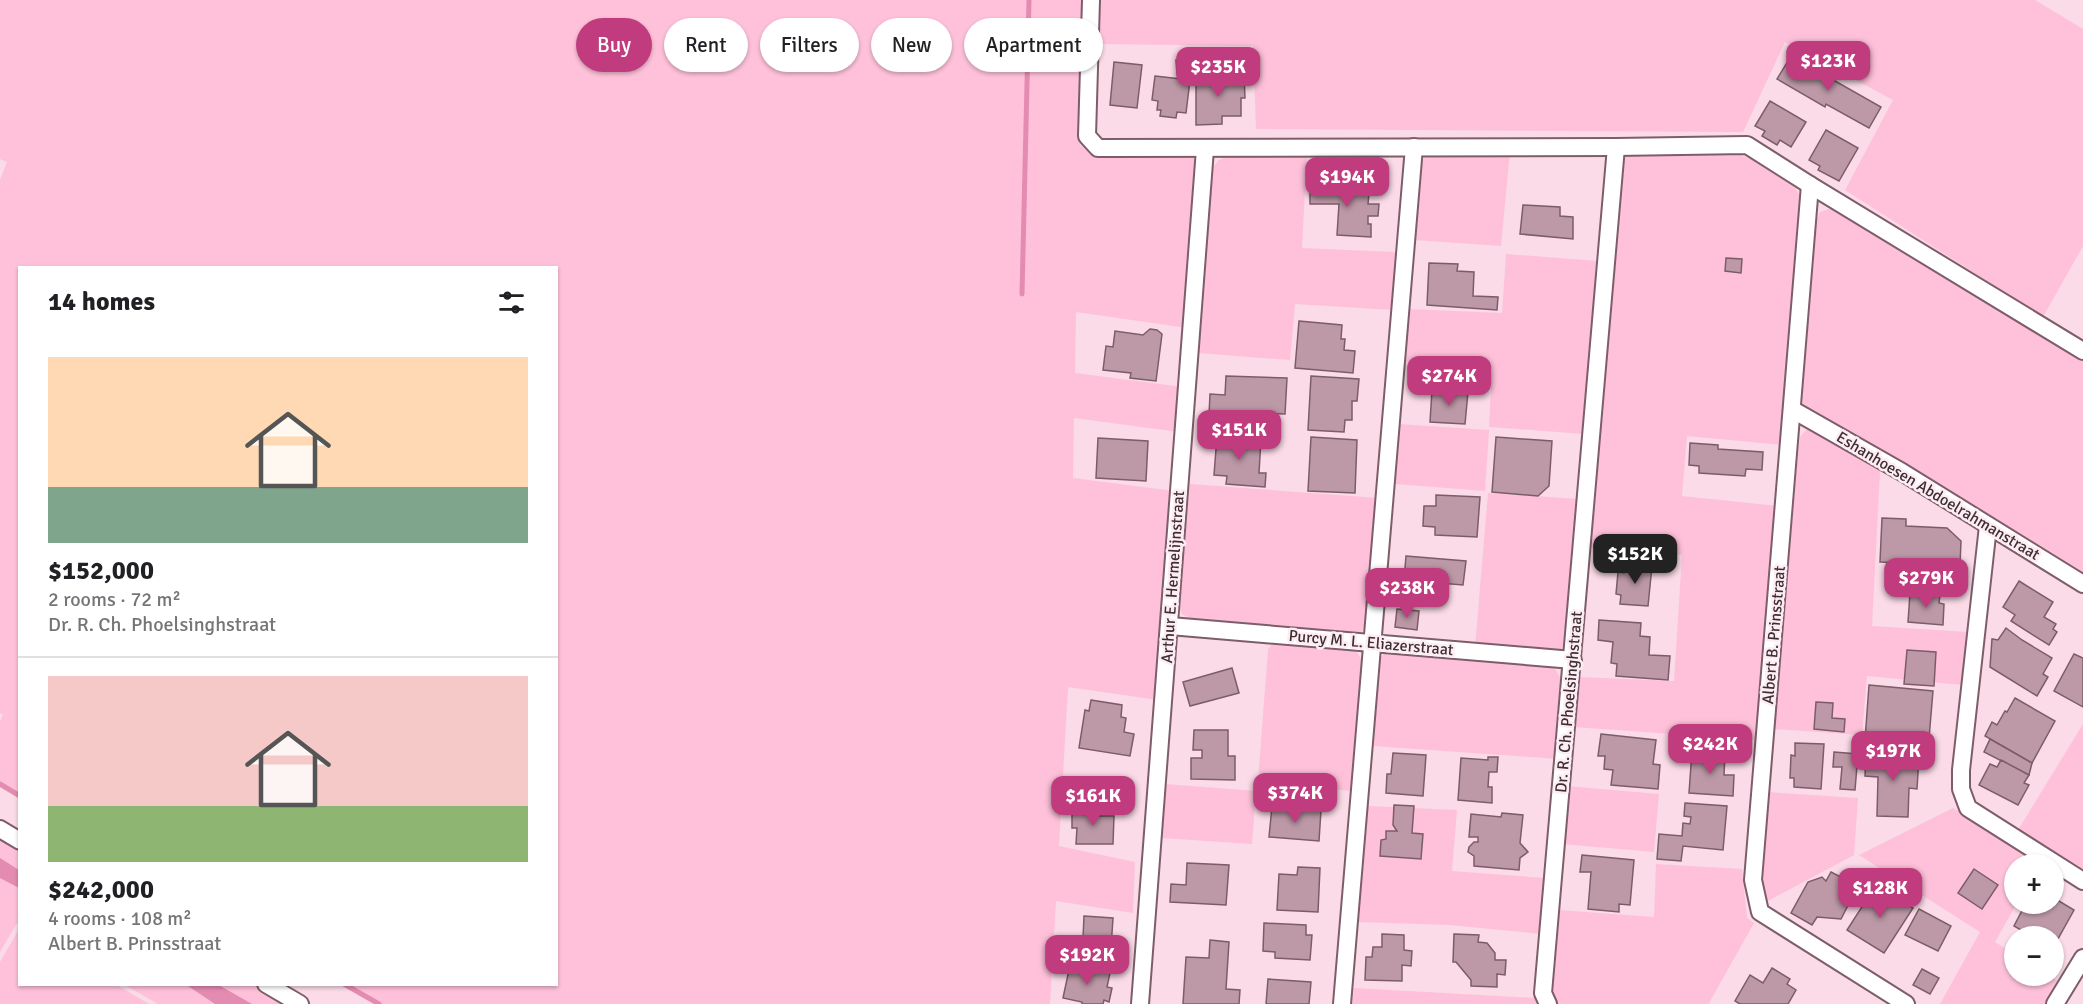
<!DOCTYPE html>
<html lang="en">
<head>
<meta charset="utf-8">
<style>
  body { margin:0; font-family:Signika,sans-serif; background:#f6f6f6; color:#202124; height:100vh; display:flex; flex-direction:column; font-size:22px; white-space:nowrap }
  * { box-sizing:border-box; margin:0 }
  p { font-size:20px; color:#757577 }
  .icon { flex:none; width:33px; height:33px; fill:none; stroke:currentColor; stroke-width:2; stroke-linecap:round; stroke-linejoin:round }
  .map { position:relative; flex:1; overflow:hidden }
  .panel { position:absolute; left:18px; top:266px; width:540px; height:720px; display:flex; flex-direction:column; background:#fff; border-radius:0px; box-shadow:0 2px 4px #0004 }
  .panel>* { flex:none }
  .top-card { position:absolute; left:576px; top:18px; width:570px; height:54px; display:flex; gap:12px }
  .tools { position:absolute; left:2004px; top:854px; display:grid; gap:12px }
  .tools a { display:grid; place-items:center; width:60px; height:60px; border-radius:50%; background:#fff; box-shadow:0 2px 4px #0004; font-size:30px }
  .price { position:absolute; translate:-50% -51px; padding:0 14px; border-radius:12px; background:#c13c7f; color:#fff; font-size:20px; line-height:39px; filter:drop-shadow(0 2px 3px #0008) }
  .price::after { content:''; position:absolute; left:50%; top:36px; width:18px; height:14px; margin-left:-9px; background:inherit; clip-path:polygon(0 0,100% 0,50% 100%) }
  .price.selected { background:#222; color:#fff }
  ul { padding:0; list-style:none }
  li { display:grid; align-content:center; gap:12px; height:318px; padding:0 30px }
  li+li { border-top:2px solid #e0e0e0 }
  li span { display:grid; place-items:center; height:186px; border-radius:0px; color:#555 }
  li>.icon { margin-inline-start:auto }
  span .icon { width:108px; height:108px; fill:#fffc; stroke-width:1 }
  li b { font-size:26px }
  h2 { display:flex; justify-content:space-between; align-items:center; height:72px; padding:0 30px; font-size:26px }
  .chip { padding:0 21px; border-radius:27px; background:#fff; box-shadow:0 2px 4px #0004; font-size:21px; line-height:54px }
  .chip.selected { background:#c13c7f; color:#fff }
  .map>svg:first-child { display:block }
  .green { fill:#fec1d9 }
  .water { fill:#e48bb1 }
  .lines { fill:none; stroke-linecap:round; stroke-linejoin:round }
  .stream { stroke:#e48bb1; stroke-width:5 }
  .building { fill:#bd99a7; stroke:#7d5c69; stroke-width:1.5 }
  .minor-casing { stroke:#7e5d6a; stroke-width:20 }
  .minor { stroke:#fff; stroke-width:16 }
  .labels { text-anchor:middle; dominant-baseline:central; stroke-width:5; stroke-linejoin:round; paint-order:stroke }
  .street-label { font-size:16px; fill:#3d2e34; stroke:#fdedf3 }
</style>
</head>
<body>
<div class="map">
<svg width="2083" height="1004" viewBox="0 0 2083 1004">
  <rect width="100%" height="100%" fill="#fadbe7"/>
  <!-- green -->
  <g class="green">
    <polygon points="0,0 1084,0 1080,145 1100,155 1194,158 1199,162 1187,328 1076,312 1075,373 1183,387 1179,432 1074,418 1073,478 1174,491 1158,700 1068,687 1059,846 1135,862 1133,913 1056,901 1050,1004 379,1004 344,984 556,984 556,267 20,267 19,796 0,784 0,721 3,715 0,713 0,180 7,162 0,159"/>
    <polygon points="1100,0 2035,0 2083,29 2083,246 2043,317 1845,190 1893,100 1785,42 1743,132 1256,129 1253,46 1098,44"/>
    <polygon points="1510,151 1501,246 1414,240 1420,163 1428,154"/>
    <path d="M 1725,151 C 1747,156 1784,170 1796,189 C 1799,193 1800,199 1801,203 L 1784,445 L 1687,436 L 1682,496 L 1778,506 L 1758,740 L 1573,727 L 1577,677 L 1674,681 L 1682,555 L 1589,548 L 1619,165 L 1626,157 L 1636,153 Z"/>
    <polygon points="1307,153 1302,248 1396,252 1393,310 1295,304 1290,360 1198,353 1212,168 1219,160 1232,154"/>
    <polygon points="1829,209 1839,210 2083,357 2083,577 1804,409 1800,404 1813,230 1820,212"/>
    <polygon points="1506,254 1598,261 1584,434 1489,427 1492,368 1403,361 1408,309 1502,313"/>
    <polygon points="1399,424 1489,430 1485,491 1395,484"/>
    <polygon points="1814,429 1868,460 1880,471 1872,626 1968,632 1963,685 1867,676 1862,735 1774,729 1798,451 1800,437 1806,430"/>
    <polygon points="1190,484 1378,498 1368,615 1362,632 1351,635 1193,620 1182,614 1178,605"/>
    <polygon points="1488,493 1580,499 1568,637 1565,646 1559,652 1475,647"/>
    <polygon points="1274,642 1348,647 1357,652 1362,661 1351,791 1258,781 1268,649"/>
    <polygon points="1386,652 1546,664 1556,670 1566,689 1558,759 1373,746 1378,660"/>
    <polygon points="2083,724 2083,869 2018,830"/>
    <polygon points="1166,784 1256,791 1252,844 1162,838"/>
    <polygon points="1567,786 1659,794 1654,852 1562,844"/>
    <polygon points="1768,792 1858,798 1854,855 1766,902 1760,891"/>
    <polygon points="1368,806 1457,810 1452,871 1545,878 1541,934 1450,925 1357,922"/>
    <polygon points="1953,808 2040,861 2038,864 2014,864 2014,903 2017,903 1995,942 2014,954 2014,975 2048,975 2059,982 2045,1004 1940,1004 1980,932 1859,855"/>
    <polygon points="0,831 20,843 19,924 17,923 0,952"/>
    <polygon points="1656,864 1742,869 1747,918 1754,923 1709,1003 1710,1004 1554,1004 1550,985 1559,910 1654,917"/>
    <polygon points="19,929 20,984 115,984 149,1004 0,1004 0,962"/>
    <polygon points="123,984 260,984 294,1004 158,1004"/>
    <polygon points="1354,988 1536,998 1538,1004 1352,1004"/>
  </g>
  <!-- water -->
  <g class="water">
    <polygon points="0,858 19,870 19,888 0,878"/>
    <polygon points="185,984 217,984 252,1004 215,1004"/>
  </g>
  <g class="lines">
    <!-- stream -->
    <g class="stream">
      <polyline points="1022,294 1029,0"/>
      <polyline points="0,784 20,796"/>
      <polyline points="344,984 379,1004"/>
    </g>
  </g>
  <!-- building -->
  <g class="building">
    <polygon points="1791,56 1881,107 1869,128 1826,104 1825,107 1777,79"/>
    <polygon points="1176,60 1191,60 1191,73 1177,74"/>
    <polygon points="1114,62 1142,65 1137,108 1110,105"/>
    <polygon points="1244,75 1245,98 1241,98 1241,116 1222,116 1222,124 1196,125 1196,76"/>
    <polygon points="1155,76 1190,80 1186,113 1177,112 1176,118 1160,116 1161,110 1157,110 1158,101 1152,100"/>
    <polygon points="1770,101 1806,122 1791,147 1780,140 1777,145 1762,136 1765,131 1755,126"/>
    <polygon points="1826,130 1858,148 1839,181 1818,170 1820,166 1809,160"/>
    <polygon points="1332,182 1355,183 1354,193 1369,193 1368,204 1379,204 1378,216 1368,216 1368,224 1371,224 1371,237 1337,235 1339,204 1310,204 1310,186 1332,186"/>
    <polygon points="1523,205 1560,207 1560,216 1573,217 1573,239 1520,234"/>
    <polygon points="1726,258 1742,259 1741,273 1725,271"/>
    <polygon points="1429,263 1458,264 1457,271 1474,272 1473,296 1498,297 1497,310 1427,305"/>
    <polygon points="1299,321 1342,325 1341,339 1345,339 1344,350 1355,351 1353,373 1295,368"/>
    <polygon points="1150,329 1157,330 1162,334 1156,381 1130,378 1131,373 1103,370 1106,346 1113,347 1115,331 1143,335"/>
    <polygon points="1226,376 1287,378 1285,414 1259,413 1258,427 1229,425 1229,416 1209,415 1210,394 1225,395"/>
    <polygon points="1311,376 1359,379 1357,401 1352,401 1352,420 1345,420 1344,432 1308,430"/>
    <polygon points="1432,390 1468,392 1465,424 1430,422"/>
    <polygon points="1217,436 1261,439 1259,473 1266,473 1265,487 1226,484 1227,476 1214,475"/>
    <polygon points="1311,437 1357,440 1355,493 1308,491"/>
    <polygon points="1496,437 1552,441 1549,486 1538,496 1492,492"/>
    <polygon points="1098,438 1148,441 1146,481 1096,478"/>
    <polygon points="1690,443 1718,445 1718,449 1763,452 1762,470 1746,469 1745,476 1699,473 1699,466 1689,465"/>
    <polygon points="1436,495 1480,497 1477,537 1435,535 1435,527 1423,526 1424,506 1436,506"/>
    <polygon points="1882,518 1906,519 1906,526 1947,528 1961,541 1960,565 1880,562"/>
    <polygon points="1406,556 1466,561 1463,585 1404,580"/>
    <polygon points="1625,564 1652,566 1648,606 1620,604 1621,595 1616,594 1618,572 1624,573"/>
    <polygon points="2019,581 2053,602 2044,617 2056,624 2053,629 2057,632 2049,645 2011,621 2015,615 2003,607"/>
    <polygon points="1910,593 1940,595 1939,603 1944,604 1943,625 1908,622"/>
    <polygon points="1397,609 1419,611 1417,630 1395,627"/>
    <polygon points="1599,620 1641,623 1640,636 1650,637 1649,655 1670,656 1668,680 1616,676 1617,664 1611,663 1613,642 1598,640"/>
    <polygon points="2006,628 2022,640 2052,658 2043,674 2048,677 2037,696 1990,667 1992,639 1998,640"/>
    <polygon points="1907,650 1936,652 1934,686 1904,684"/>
    <polygon points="2074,654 2083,658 2083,707 2054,691"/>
    <polygon points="1232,668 1239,693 1190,706 1183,682"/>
    <polygon points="1869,685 1933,691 1928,750 1881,746 1881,742 1865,740"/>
    <polygon points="2015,698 2055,721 2032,763 1985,736 1992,722 1997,725 2005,711 2007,712"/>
    <polygon points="1091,700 1122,705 1121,717 1126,718 1124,732 1134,734 1130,756 1079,748 1085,710 1089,711"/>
    <polygon points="1816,702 1833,703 1832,718 1845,719 1844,732 1814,729"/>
    <polygon points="1194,730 1228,730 1228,756 1235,756 1235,780 1191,779 1191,758 1202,758 1202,750 1193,750"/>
    <polygon points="1601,734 1656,740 1653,764 1660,765 1658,789 1611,785 1613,770 1604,769 1605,756 1598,756"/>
    <polygon points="1990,739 2032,763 2029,775 1984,752"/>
    <polygon points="1795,743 1824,744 1821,789 1794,787 1794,778 1790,778 1791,755 1795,756"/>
    <polygon points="1692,751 1725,753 1724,775 1734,775 1733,796 1689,793"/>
    <polygon points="1834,752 1858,754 1855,790 1840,789 1842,767 1833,767"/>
    <polygon points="1393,753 1426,755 1423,796 1386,793 1387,774 1391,774"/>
    <polygon points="1866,754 1919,756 1917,789 1909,788 1908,817 1877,816 1878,777 1865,776"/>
    <polygon points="1488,757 1498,757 1497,772 1489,772 1488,787 1492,787 1492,803 1458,800 1461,758 1488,760"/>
    <polygon points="2001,760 2029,775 2024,783 2029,785 2018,805 1979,785 1990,764 1997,767"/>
    <polygon points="1685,803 1727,806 1723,850 1683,846 1681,861 1657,859 1659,834 1682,836 1683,823 1690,824 1691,817 1684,816"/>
    <polygon points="1394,805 1414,806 1412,833 1423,834 1421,859 1380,856 1381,840 1386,839 1386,831 1397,831 1393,825"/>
    <polygon points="1272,806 1321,810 1319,841 1269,837"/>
    <polygon points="1072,808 1087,808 1087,812 1097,812 1097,816 1114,816 1113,844 1076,844 1077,828 1072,828"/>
    <polygon points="1502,813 1523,815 1520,843 1528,852 1520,858 1519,870 1474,866 1474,856 1468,852 1469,847 1474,842 1478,842 1478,837 1469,837 1471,814 1501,817"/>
    <polygon points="1582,855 1634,860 1630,905 1619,904 1619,912 1588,909 1591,872 1580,872"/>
    <polygon points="1187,863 1229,865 1226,905 1170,902 1171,884 1186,885"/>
    <polygon points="1298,867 1320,868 1318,912 1277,910 1279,874 1297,875"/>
    <polygon points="1974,869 1998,885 1982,909 1958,893"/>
    <polygon points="1831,872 1858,886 1841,919 1817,917 1812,925 1791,913 1808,882 1822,877 1826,881"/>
    <polygon points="1876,885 1913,908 1884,953 1847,930"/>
    <polygon points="2054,898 2074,910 2054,946 2054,936 2027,936 2028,934 2014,926 2026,903 2054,903"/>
    <polygon points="1919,909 1951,926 1938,951 1905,935"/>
    <polygon points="1084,916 1113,918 1110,963 1082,961"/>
    <polygon points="1264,923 1306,925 1306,935 1312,935 1310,960 1275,958 1275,952 1263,951"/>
    <polygon points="1382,934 1404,935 1404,950 1412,951 1411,966 1402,965 1402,981 1365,980 1366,957 1372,957 1373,947 1382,947"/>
    <polygon points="1454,934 1479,935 1478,942 1487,943 1495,953 1495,960 1506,960 1505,975 1497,974 1497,987 1471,986 1471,980 1456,962 1453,962"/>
    <polygon points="1210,940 1229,942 1226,989 1240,990 1239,1004 1183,1004 1186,957 1209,958"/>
    <polygon points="1070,965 1110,973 1107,987 1112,988 1109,1002 1104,1000 1103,1004 1082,1004 1082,1002 1063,998"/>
    <polygon points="1772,968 1790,979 1787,984 1796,990 1788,1004 1740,1004 1735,1001 1750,975 1763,983"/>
    <polygon points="1922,969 1939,978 1930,994 1913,985"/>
    <polygon points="1268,979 1311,982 1309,1004 1266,1004"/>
  </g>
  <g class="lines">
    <!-- minor casing -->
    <g class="minor-casing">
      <g id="minor">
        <polyline points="1091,0 1087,136 1098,148 1616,147 1747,145 1810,185 2083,351"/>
        <polyline points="1810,185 1753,880 1760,912 1906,1004"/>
        <polyline points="1793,410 1902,472 2083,584"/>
        <polyline points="1988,526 1961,770 1961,789 1968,808 2083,881"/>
        <polyline points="1170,626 1573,660"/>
        <polyline points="0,829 20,841"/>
        <polyline points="266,984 300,1004"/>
        <polyline points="1140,1004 1205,149"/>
        <polyline points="1342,1004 1414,147"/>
        <polyline points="1548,1004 1543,993 1616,147"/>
        <polyline points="2055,1004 2083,958"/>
      </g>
    </g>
    <!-- minor -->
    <use href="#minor" class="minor"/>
  </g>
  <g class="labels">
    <!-- street labels -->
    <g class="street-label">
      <text transform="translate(1938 496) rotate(31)">Eshanhoesen Abdoelrahmanstraat</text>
      <text transform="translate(1173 577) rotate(-86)">Arthur E. Hermelijnstraat</text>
      <text transform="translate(1774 635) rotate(-85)">Albert B. Prinsstraat</text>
      <text transform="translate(1371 643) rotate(5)">Purcy M. L. Eliazerstraat</text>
      <text transform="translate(1569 702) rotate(-85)">Dr. R. Ch. Phoelsinghstraat</text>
    </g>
  </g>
</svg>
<div class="tools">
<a>+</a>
<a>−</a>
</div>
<b class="price" style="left:1828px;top:92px">$123K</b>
<b class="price" style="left:1218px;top:98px">$235K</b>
<b class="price" style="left:1347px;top:208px">$194K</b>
<b class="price" style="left:1449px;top:407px">$274K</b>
<b class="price" style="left:1239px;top:461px">$151K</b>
<b class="price selected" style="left:1635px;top:585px">$152K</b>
<b class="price" style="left:1926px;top:609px">$279K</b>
<b class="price" style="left:1407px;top:619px">$238K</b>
<b class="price" style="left:1710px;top:775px">$242K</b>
<b class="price" style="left:1893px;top:782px">$197K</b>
<b class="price" style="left:1295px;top:824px">$374K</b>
<b class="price" style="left:1093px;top:827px">$161K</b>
<b class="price" style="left:1880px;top:919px">$128K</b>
<b class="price" style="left:1087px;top:986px">$192K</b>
<div class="top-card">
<a class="chip selected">Buy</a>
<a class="chip">Rent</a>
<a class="chip">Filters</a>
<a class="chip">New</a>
<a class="chip">Apartment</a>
</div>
<section class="panel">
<h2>14 homes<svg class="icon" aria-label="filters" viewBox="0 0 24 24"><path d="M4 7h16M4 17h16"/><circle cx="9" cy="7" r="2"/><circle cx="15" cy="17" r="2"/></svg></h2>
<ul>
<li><span style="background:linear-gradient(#ffd9b3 70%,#7fa58c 0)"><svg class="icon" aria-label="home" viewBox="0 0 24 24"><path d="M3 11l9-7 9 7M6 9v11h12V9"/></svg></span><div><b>$152,000</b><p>2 rooms · 72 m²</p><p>Dr. R. Ch. Phoelsinghstraat</p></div></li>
<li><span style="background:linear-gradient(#f6c9c9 70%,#8fb573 0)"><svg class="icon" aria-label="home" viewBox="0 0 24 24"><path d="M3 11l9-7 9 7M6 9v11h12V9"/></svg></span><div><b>$242,000</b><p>4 rooms · 108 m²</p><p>Albert B. Prinsstraat</p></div></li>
</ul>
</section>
</div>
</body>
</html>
